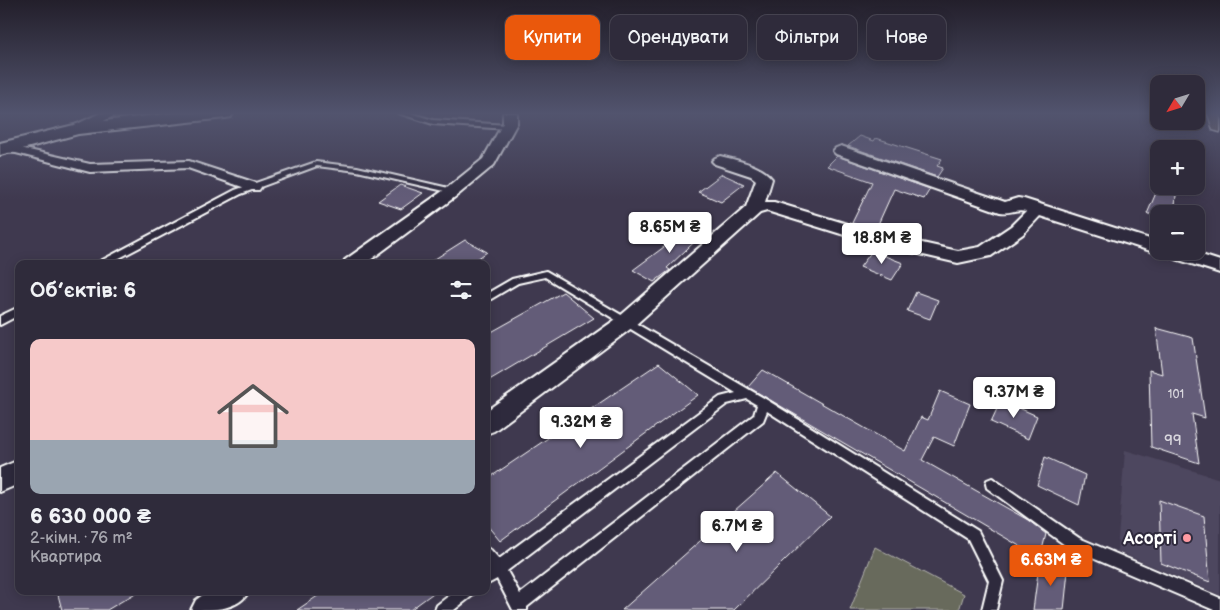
<!DOCTYPE html>
<html lang="uk">
<head>
<meta charset="utf-8">
<style>
  body { margin:0; font-family:"Balsamiq Sans",sans-serif; background:#373342; color:#f1f3f6; height:100vh; display:flex; flex-direction:column; font-size:19px; white-space:nowrap }
  * { box-sizing:border-box; margin:0 }
  p { font-size:16px; color:#a7a7af }
  .icon { flex:none; width:28px; height:28px; fill:none; stroke:currentColor; stroke-width:2; stroke-linecap:round; stroke-linejoin:round }
  .map { position:relative; flex:1; overflow:hidden }
  .side { position:absolute; left:15px; top:260px; width:475px; height:335px; display:flex; flex-direction:column; background:#2f2b3b; border-radius:10px; box-shadow:0 2px 12px #0003,0 0 0 1px #4a4755 }
  .side>* { flex:none }
  .hud { position:absolute; left:505px; top:15px; width:475px; height:45px; display:flex; gap:10px }
  .needle { width:32px; rotate:232deg }
  .fabs { position:absolute; left:1150px; top:75px; display:grid; gap:10px }
  .fabs a { display:grid; place-items:center; width:55px; height:55px; border-radius:10px; background:#2f2b3b; box-shadow:0 2px 12px #0003,0 0 0 1px #4a4755; font-size:25px }
  .price { position:absolute; translate:-50% -42px; padding:0 11px; border-radius:5px; background:#fff; color:#222; font-size:16px; line-height:32px; filter:drop-shadow(0 1px 2px #0008) }
  .price::after { content:''; position:absolute; left:50%; top:30px; width:15px; height:11px; margin-left:-8px; background:inherit; clip-path:polygon(0 0,100% 0,50% 100%) }
  .price.selected { background:#ea580c; color:#fff }
  ul { padding:0; list-style:none }
  li { display:grid; align-content:center; gap:10px; height:265px; padding:0 15px }
  li span { display:grid; place-items:center; height:155px; border-radius:10px; color:#555 }
  li>.icon { margin-inline-start:auto }
  span .icon { width:90px; height:90px; fill:#fffc; stroke-width:1 }
  li b { font-size:21px }
  h2 { display:flex; justify-content:space-between; align-items:center; height:60px; padding:0 15px; font-size:21px }
  .tag { padding:0 18px; border-radius:10px; background:#2f2b3b; box-shadow:0 2px 12px #0003,0 0 0 1px #4a4755; font-size:18px; line-height:45px }
  .tag.selected { background:#ea580c; color:#fff }
  .map>svg:first-child { display:block }
  .built { fill:#4e475e }
  .green { fill:#686a5c; stroke:#b4b4ae }
  .building { fill:#645b78; stroke:#fff }
  .lines { fill:none; stroke-linecap:round; stroke-linejoin:round }
  .service-casing { stroke:#fff; stroke-width:4 }
  .pedestrian-casing { stroke:#fff; stroke-width:4 }
  .minor-casing { stroke:#fff; stroke-width:4 }
  .tertiary-casing { stroke:#fff; stroke-width:4 }
  .primary-casing { stroke:#fff; stroke-width:3 }
  .service { fill:#2f2a3d; fill-rule:evenodd }
  .pedestrian { fill:#2f2a3d; fill-rule:evenodd }
  .minor { fill:#2f2a3d; fill-rule:evenodd }
  .tertiary { fill:#2f2a3d; fill-rule:evenodd }
  .primary { fill:#756964; fill-rule:evenodd }
  .poi-dot { fill:#ff9aa2; stroke:#2f2a3d; stroke-width:2 }
  .labels { text-anchor:middle; dominant-baseline:central; stroke-width:4; stroke-linejoin:round; paint-order:stroke }
  .number-label { font-size:12px; fill:#d8d6dd }
  .near-number-label { font-size:15px; fill:#d8d6dd }
  .near-poi-label { font-size:18px; font-weight:bold; fill:#fff; stroke:#2f2a3d; text-anchor:end }
</style>
</head>
<body>
<div class="map">
<svg width="1220" height="610" viewBox="0 0 1220 610">
  <rect width="100%" height="100%" fill="#3f394f"/>
  <filter id="ink" filterUnits="userSpaceOnUse"><feTurbulence type="fractalNoise" baseFrequency=".02" numOctaves="2"/><feDisplacementMap in="SourceGraphic" scale="10" xChannelSelector="R" yChannelSelector="G"/><feConvolveMatrix kernelMatrix="1 2 1 2 8 2 1 2 1" color-interpolation-filters="sRGB"/></filter>
  <g filter="url(#ink)">
    <!-- built -->
    <polygon class="built" points="1125,450 1220,479 1220,595 1117,551"/>
    <!-- green -->
    <polygon class="green" points="875,547 964,594 959,610 850,610"/>
    <!-- building -->
    <g class="building">
      <polygon points="860,136 874,141 876,138 942,159 937,166 943,168 937,177 848,146"/>
      <polygon points="837,156 930,189 924,199 894,189 875,231 852,223 872,182 827,166"/>
      <polygon points="722,174 744,184 721,202 698,192"/>
      <polygon points="400,185 423,193 401,209 378,201"/>
      <polygon points="1159,186 1177,186 1174,214 1147,214"/>
      <polygon points="699,221 707,230 667,268 670,270 654,282 633,270"/>
      <polygon points="465,240 487,252 470,264 427,264"/>
      <polygon points="872,251 903,263 892,280 860,267"/>
      <polygon points="563,292 594,318 486,382 486,335"/>
      <polygon points="916,292 938,300 930,319 907,311"/>
      <polygon points="1156,328 1193,338 1205,418 1192,414 1199,463 1151,447 1149,370 1162,374"/>
      <polygon points="659,363 698,395 500,541 486,524 486,480"/>
      <polygon points="763,370 905,451 921,417 928,420 940,391 970,404 954,446 934,437 922,460 1028,520 1046,534 1040,558 748,387"/>
      <polygon points="1001,400 1037,416 1028,439 991,422"/>
      <polygon points="1045,457 1085,475 1079,505 1037,485"/>
      <polygon points="777,473 830,516 734,610 622,610"/>
      <polygon points="1159,500 1204,516 1210,582 1161,563"/>
      <polygon points="1040,558 1068,571 1064,610 1033,610"/>
      <polygon points="57,591 139,591 107,610 62,610"/>
      <polygon points="325,591 436,591 410,610 297,610"/>
    </g>
    <g class="lines">
      <!-- service casing -->
      <g class="service-casing">
        <g id="service">
          <polygon points="398,113 410,113 433,120 508,125 512,127 508,129 433,124"/>
          <polygon points="316,162 357,167 453,189 457,191 453,193 357,171 317,166 241,194 108,264 95,264 235,190"/>
          <path d="M 546,271 L 767,400 L 978,531 L 1003,581 L 996,610 L 982,610 L 989,581 L 968,539 L 767,411 L 763,421 L 527,607 L 527,610 L 513,610 L 497,579 L 486,585 L 486,569 L 488,568 L 486,565 L 486,548 L 491,550 L 499,559 L 720,397 L 736,393 L 545,277 L 518,283 L 486,302 L 486,294 L 512,279 ZM 747,399 L 757,405 L 754,415 L 520,594 L 507,571 L 727,404 Z"/>
          <polygon points="19,307 19,315 0,325 0,316"/>
          <polygon points="992,478 1079,538 1220,598 1220,610 1214,610 1069,548 987,488 986,484 987,480"/>
          <polygon points="455,591 474,591 472,596 454,610 435,610 437,605"/>
        </g>
      </g>
      <!-- pedestrian casing -->
      <g class="pedestrian-casing">
        <polygon id="pedestrian" points="0,146 16,147 90,164 189,161 259,184 261,187 259,190 251,190 188,168 90,172 16,153 0,152"/>
      </g>
      <!-- minor casing -->
      <g class="minor-casing">
        <g id="minor">
          <polygon points="100,113 119,113 83,132 73,132 71,129 73,126"/>
          <polygon points="503,113 517,113 517,123 494,165 459,194 365,264 343,264 345,260 447,188 483,159 503,123"/>
          <path d="M 841,146 L 1005,202 L 1018,198 L 1024,199 L 1159,242 L 1159,251 L 1189,251 L 1220,261 L 1220,273 L 1040,216 L 1023,234 L 991,256 L 958,263 L 867,242 L 767,211 L 760,213 L 633,327 L 494,431 L 486,434 L 486,411 L 619,317 L 746,207 L 756,180 L 751,176 L 715,164 L 712,161 L 715,158 L 720,156 C 736,160 762,165 772,179 L 765,202 L 774,202 L 877,233 L 958,251 L 980,247 L 1011,226 L 1026,211 C 1016,208 1010,214 1000,212 L 836,154 L 833,151 L 836,148 Z"/>
          <polygon points="19,460 19,484 0,492 0,468"/>
          <path d="M 208,591 L 249,591 C 239,610 214,610 191,610 L 196,600 Z"/>
        </g>
      </g>
      <!-- tertiary casing -->
      <g class="tertiary-casing">
        <polygon id="tertiary" points="172,113 233,113 231,117 225,118 78,134 0,155 0,143 78,124"/>
      </g>
      <!-- primary casing -->
      <g class="primary-casing">
        <polygon id="primary" points="1208,113 1220,113 1220,132 1213,130"/>
      </g>
      <!-- service -->
      <use href="#service" class="service"/>
      <!-- pedestrian -->
      <use href="#pedestrian" class="pedestrian"/>
      <!-- minor -->
      <use href="#minor" class="minor"/>
      <!-- tertiary -->
      <use href="#tertiary" class="tertiary"/>
      <!-- primary -->
      <use href="#primary" class="primary"/>
    </g>
  </g>
  <!-- sky -->
  <linearGradient id="sky" x2="0" y2="1"><stop stop-color="#231f2b"/><stop offset="0.57" stop-color="#52546e"/><stop offset="1" stop-color="#52546e" stop-opacity="0"/></linearGradient>
  <rect width="1220" height="199" fill="url(#sky)"/>
  <!-- markers -->
  <circle class="poi-dot" cx="1187" cy="538" r="5"/>
  <g class="labels">
    <!-- number labels -->
    <g class="number-label">
      <text x="1176" y="394">101</text>
    </g>
    <!-- near-number labels -->
    <g class="near-number-label">
      <text x="1173" y="440">99</text>
    </g>
    <!-- near-poi labels -->
    <g class="near-poi-label">
      <text x="1177" y="538">Асорті</text>
    </g>
  </g>
</svg>
<div class="fabs">
<a><svg class="needle" viewBox="-14 -14 28 28"><path d="M0-13l5 13h-10z" fill="#e53935"/><path d="M0 13l5-13h-10z" fill="#a7a7af"/></svg></a>
<a>+</a>
<a>−</a>
</div>
<b class="price" style="left:670px;top:254px">8.65M ₴</b>
<b class="price" style="left:882px;top:265px">18.8M ₴</b>
<b class="price" style="left:1014px;top:419px">9.37M ₴</b>
<b class="price" style="left:581px;top:449px">9.32M ₴</b>
<b class="price" style="left:737px;top:553px">6.7M ₴</b>
<b class="price selected" style="left:1051px;top:587px">6.63M ₴</b>
<div class="hud">
<a class="tag selected">Купити</a>
<a class="tag">Орендувати</a>
<a class="tag">Фільтри</a>
<a class="tag">Нове</a>
</div>
<section class="side">
<h2>Об’єктів: 6<svg class="icon" aria-label="filters" viewBox="0 0 24 24"><path d="M4 7h16M4 17h16"/><circle cx="9" cy="7" r="2"/><circle cx="15" cy="17" r="2"/></svg></h2>
<ul>
<li><span style="background:linear-gradient(#f6c9c9 65%,#9aa5b1 0)"><svg class="icon" aria-label="home" viewBox="0 0 24 24"><path d="M3 11l9-7 9 7M6 9v11h12V9"/></svg></span><div><b>6 630 000 ₴</b><p>2-кімн. · 76 m²</p><p>Квартира</p></div></li>
</ul>
</section>
</div>
</body>
</html>
